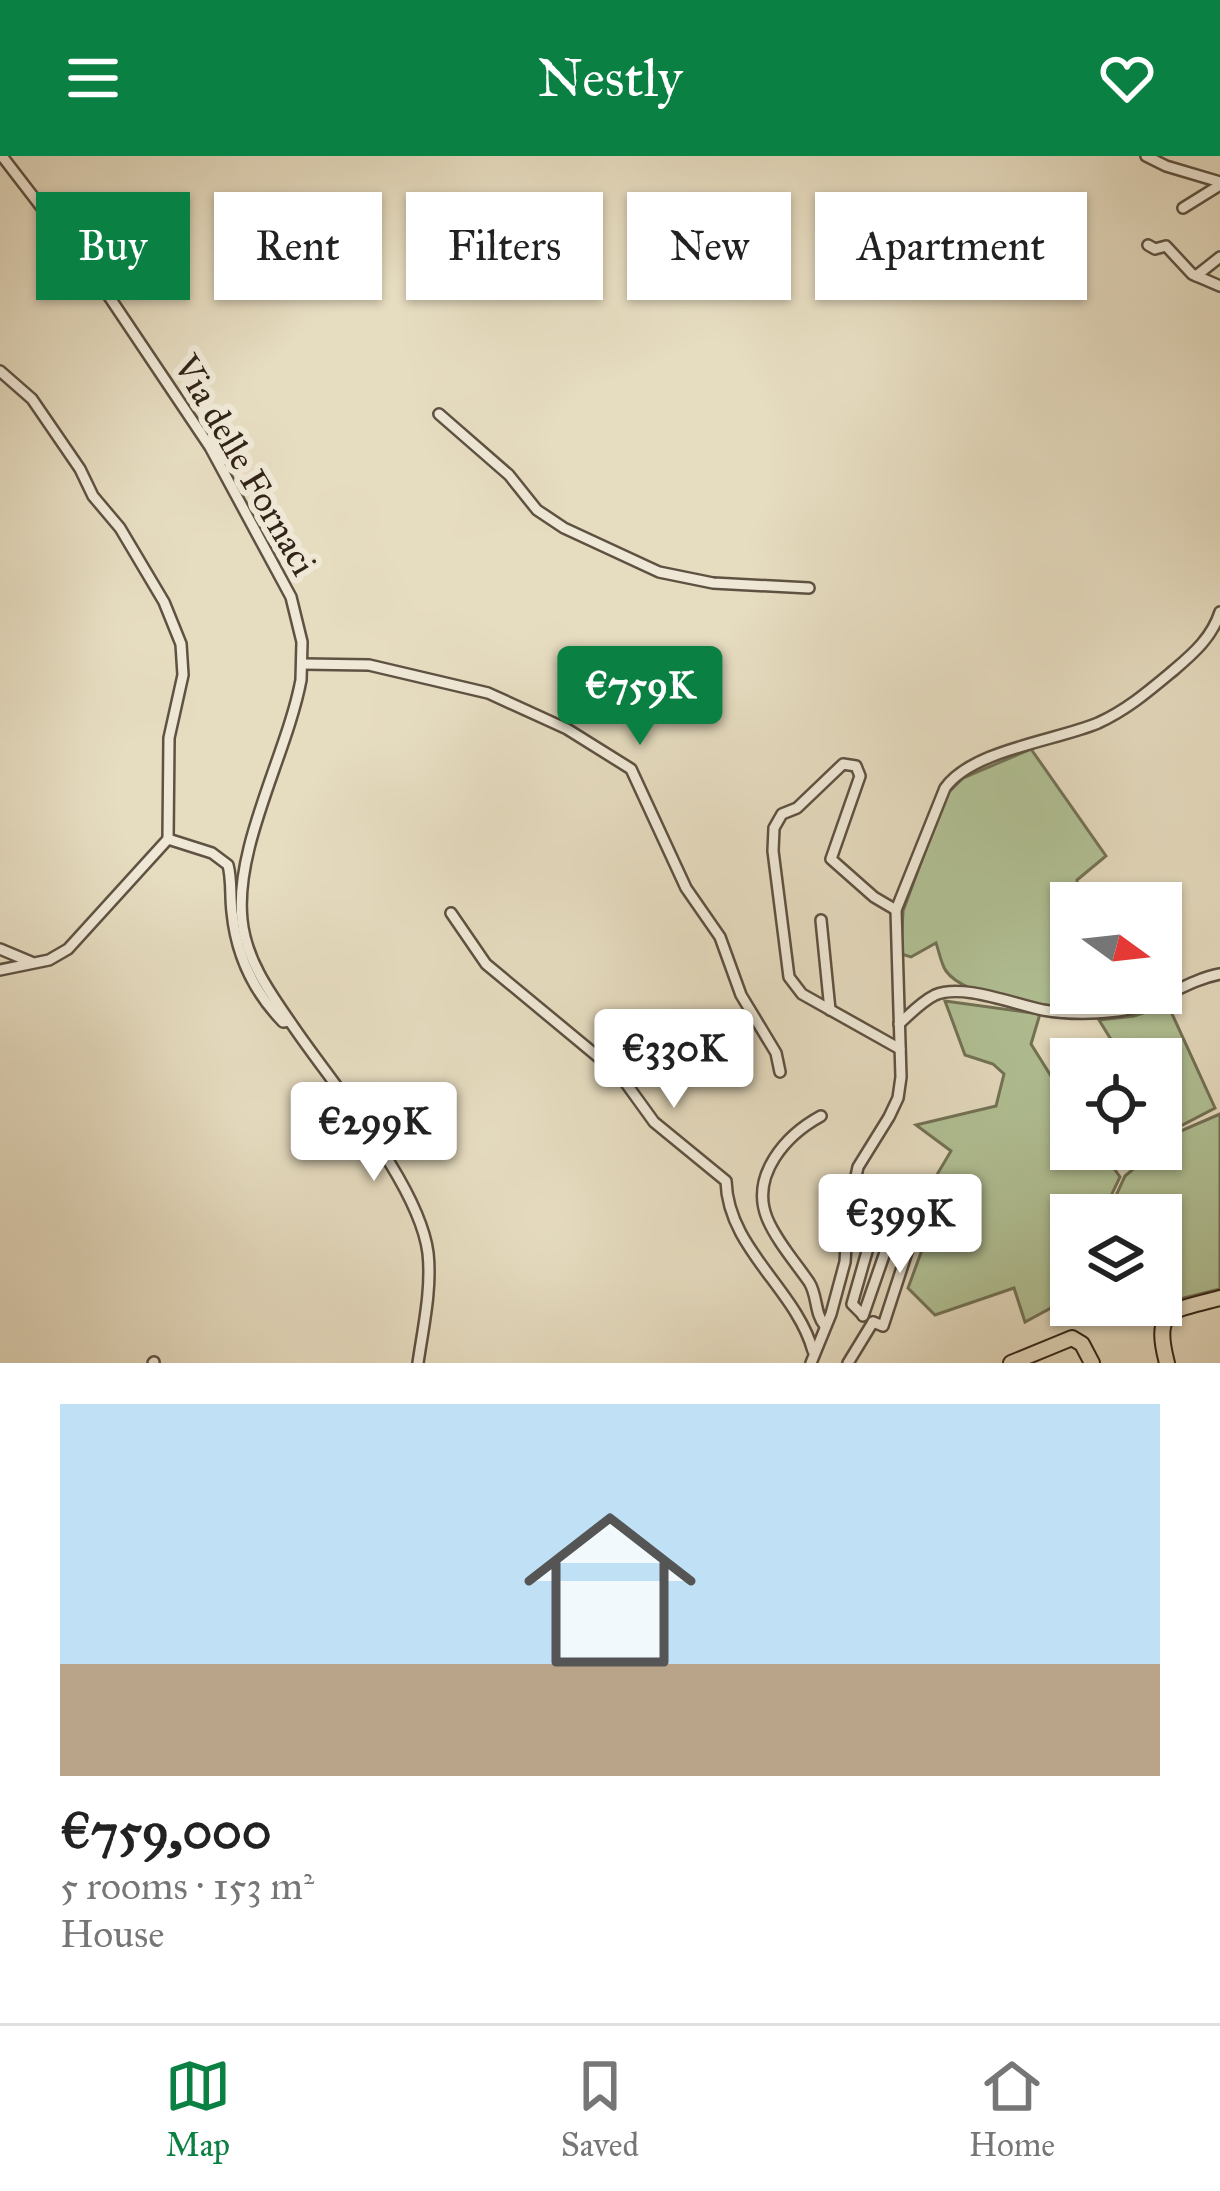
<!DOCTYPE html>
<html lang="en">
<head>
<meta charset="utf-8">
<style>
  body { margin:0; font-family:"IM FELL Great Primer",serif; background:#f2f2f2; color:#222; height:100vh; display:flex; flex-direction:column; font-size:45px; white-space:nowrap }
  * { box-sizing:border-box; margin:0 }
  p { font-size:39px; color:#767676 }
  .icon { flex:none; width:66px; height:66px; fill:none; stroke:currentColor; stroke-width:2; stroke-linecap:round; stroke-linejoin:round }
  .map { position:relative; height:1207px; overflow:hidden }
  .side { display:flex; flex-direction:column; background:#fff; flex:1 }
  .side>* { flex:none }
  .guide { position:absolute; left:36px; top:36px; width:1149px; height:108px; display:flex; gap:24px }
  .needle { width:78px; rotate:105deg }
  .fabs { position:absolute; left:1050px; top:726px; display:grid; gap:24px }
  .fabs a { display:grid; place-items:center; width:132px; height:132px; border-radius:0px; background:#fff; box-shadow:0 3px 9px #0004; font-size:60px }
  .price { position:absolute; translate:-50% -102px; padding:0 27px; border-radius:12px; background:#fff; color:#222; font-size:39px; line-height:78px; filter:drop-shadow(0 3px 6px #0008) }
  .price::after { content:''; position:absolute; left:50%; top:72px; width:36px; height:27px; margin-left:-18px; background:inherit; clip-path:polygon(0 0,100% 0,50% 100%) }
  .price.current { background:#0b8043; color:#fff }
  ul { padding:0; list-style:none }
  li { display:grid; align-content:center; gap:24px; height:636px; padding:0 60px }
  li+li { border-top:3px solid #e0e0e0 }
  li span { display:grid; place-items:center; height:372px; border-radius:0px; color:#555 }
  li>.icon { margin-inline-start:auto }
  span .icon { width:216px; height:216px; fill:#fffc; stroke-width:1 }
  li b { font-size:51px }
  .pill { padding:0 42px; border-radius:0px; background:#fff; box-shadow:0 3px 9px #0004; font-size:42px; line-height:108px }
  .pill.current { background:#0b8043; color:#fff }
  header { display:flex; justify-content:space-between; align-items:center; height:156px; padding:0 60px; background:#0b8043; color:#fff; font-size:54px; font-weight:600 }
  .tab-bar { display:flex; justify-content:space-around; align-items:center; height:168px; border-top:3px solid #e0e0e0; background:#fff; font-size:33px; color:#767676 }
  .tab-bar a { display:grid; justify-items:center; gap:6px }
  .tab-bar .current { color:#0b8043 }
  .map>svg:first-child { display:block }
  .green { fill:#b1c195; stroke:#727256; stroke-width:3 }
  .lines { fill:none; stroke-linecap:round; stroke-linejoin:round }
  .minor-casing { stroke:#5f5242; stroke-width:14 }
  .major-casing { stroke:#322418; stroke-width:18 }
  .minor { stroke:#efe8d6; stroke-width:9 }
  .major { stroke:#e6dcc0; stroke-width:14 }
  .labels { text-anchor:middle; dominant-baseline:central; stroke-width:12; stroke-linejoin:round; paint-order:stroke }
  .street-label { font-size:36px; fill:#322418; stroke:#efe8d6 }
</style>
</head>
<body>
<header><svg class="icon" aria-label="menu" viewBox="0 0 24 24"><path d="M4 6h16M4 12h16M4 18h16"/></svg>Nestly<svg class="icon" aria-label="heart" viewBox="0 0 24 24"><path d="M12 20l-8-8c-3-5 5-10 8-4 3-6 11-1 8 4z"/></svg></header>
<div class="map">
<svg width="1220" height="1207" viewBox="0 0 1220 1207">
  <rect width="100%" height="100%" fill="#e6dcc0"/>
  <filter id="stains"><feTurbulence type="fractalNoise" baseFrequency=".00167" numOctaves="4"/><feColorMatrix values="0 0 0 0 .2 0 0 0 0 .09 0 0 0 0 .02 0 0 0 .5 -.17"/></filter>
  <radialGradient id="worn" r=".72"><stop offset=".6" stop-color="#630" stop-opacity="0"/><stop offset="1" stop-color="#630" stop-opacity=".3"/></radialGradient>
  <!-- green -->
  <g class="green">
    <path d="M 1031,593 L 1106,700 L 1077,724 L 1079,747 L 1071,747 L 1071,837 L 1086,837 L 1088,853 C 1054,852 967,844 946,815 C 941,808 939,795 936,787 L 911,801 L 901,798 L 903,755 L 946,639 L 963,622 Z"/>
    <polygon points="945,845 1040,858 1031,888 1071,952 1071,993 1100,993 1120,1021 1102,1059 1071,1059 1071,1141 1025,1166 1014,1132 935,1159 908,1132 926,1083 906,1071 951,995 916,969 996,950 1004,918 993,908 965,899"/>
    <polygon points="1168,849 1215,952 1169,976 1161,963 1161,903 1123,903 1099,864 1134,860"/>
    <polygon points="1220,958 1220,1133 1171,1145 1151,1162 1127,1157 1125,1149 1161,1149 1161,1059 1107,1059 1125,1020 1176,977"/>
  </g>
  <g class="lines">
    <!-- minor casing -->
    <g class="minor-casing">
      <g id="minor">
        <path d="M 2,0 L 102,130 L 210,291 L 291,441 L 302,486 L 301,524 C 287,598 234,691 242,764 C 246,804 270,837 293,870 C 333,929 419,1028 428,1097 C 432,1133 423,1172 418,1207"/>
        <polyline points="1146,0 1166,10 1220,26"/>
        <polyline points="1183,52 1220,29"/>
        <polyline points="1148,89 1155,93 1166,90 1192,118 1220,130"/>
        <polyline points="1196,120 1220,101"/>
        <polyline points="0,215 32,243 80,313 93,340 120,372 164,446 181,488 183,519 169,582 168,683"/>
        <polyline points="439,258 509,319 537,354 564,372 659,416 713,427 809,432"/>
        <polyline points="303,508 369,509 488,537 567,573 631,613 686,732 720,781 741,839 776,897 780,916"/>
        <polyline points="896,754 874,741 831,703 860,620 856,610 843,608 797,652 782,658 774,672 773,695 789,821 802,838 900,893"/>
        <path d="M 451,757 L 486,808 L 620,919 L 654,966 L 726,1025 C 728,1093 796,1133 813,1195"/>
        <polyline points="821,764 830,854"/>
        <polyline points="0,793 31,806"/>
        <path d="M 0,814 L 49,804 L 68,793 L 168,683 L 212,697 L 228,709 C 232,724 230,740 232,756 C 236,797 253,835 283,866 L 289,865"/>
        <path d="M 899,868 C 910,858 921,846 935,839 C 962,827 1013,848 1043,854 C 1066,858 1094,858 1117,855 C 1156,851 1183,825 1220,818"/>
        <path d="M 821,960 C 786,979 750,1019 767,1062 C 776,1084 795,1106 809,1126 C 818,1140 814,1157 825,1170"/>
        <polyline points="863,1159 852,1148 874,1071"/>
        <polyline points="863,1160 890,1082"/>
        <polyline points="873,1166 883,1170 910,1087"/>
        <polyline points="153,1207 154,1206"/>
        <path d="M 811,1207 L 831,1158 L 845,1106 L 848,1057 L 858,1011 L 889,961 L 898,942 L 901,921 L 896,754 L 945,632 C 972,594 1055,585 1098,567 C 1127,554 1150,534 1174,514 C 1194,497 1212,481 1220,456"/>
        <polyline points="848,1207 873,1166"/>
      </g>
    </g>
    <!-- major casing -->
    <g class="major-casing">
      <g id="major">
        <polyline points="1011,1207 1072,1182 1082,1188 1092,1207"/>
        <path d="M 1167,1207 C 1152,1151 1173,1155 1220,1142"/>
      </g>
    </g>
    <!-- minor -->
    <use href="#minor" class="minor"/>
    <!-- major -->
    <use href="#major" class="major"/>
  </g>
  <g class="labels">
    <!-- street labels -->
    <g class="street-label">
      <text transform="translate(245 309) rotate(60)">Via delle Fornaci</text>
    </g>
  </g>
  <rect width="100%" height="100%" filter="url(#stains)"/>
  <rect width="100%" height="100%" fill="url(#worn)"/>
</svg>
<div class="fabs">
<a><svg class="needle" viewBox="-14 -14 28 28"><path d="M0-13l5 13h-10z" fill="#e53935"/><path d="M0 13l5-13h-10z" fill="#767676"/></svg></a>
<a><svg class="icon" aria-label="locate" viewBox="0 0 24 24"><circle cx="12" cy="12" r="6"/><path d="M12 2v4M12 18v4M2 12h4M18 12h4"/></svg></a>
<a><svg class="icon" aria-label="layers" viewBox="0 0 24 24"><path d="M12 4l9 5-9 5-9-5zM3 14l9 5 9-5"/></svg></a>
</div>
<b class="price current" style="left:640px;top:592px">€759K</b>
<b class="price" style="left:674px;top:955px">€330K</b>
<b class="price" style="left:374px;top:1028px">€299K</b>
<b class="price" style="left:900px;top:1120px">€399K</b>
<div class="guide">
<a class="pill current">Buy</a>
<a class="pill">Rent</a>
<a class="pill">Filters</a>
<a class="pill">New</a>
<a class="pill">Apartment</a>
</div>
</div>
<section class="side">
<ul>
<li><span style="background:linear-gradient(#bfe0f5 70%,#b9a48a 0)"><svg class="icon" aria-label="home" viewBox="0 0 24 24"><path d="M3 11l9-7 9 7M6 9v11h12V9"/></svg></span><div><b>€759,000</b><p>5 rooms · 153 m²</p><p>House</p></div></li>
</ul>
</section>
<nav class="tab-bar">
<a class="current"><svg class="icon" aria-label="map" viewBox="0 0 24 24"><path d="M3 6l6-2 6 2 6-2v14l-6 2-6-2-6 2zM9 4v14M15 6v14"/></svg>Map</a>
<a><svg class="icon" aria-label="saved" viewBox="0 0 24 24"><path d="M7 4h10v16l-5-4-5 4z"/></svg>Saved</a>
<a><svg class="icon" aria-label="home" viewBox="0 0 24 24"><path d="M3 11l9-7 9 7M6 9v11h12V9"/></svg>Home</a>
</nav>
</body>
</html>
